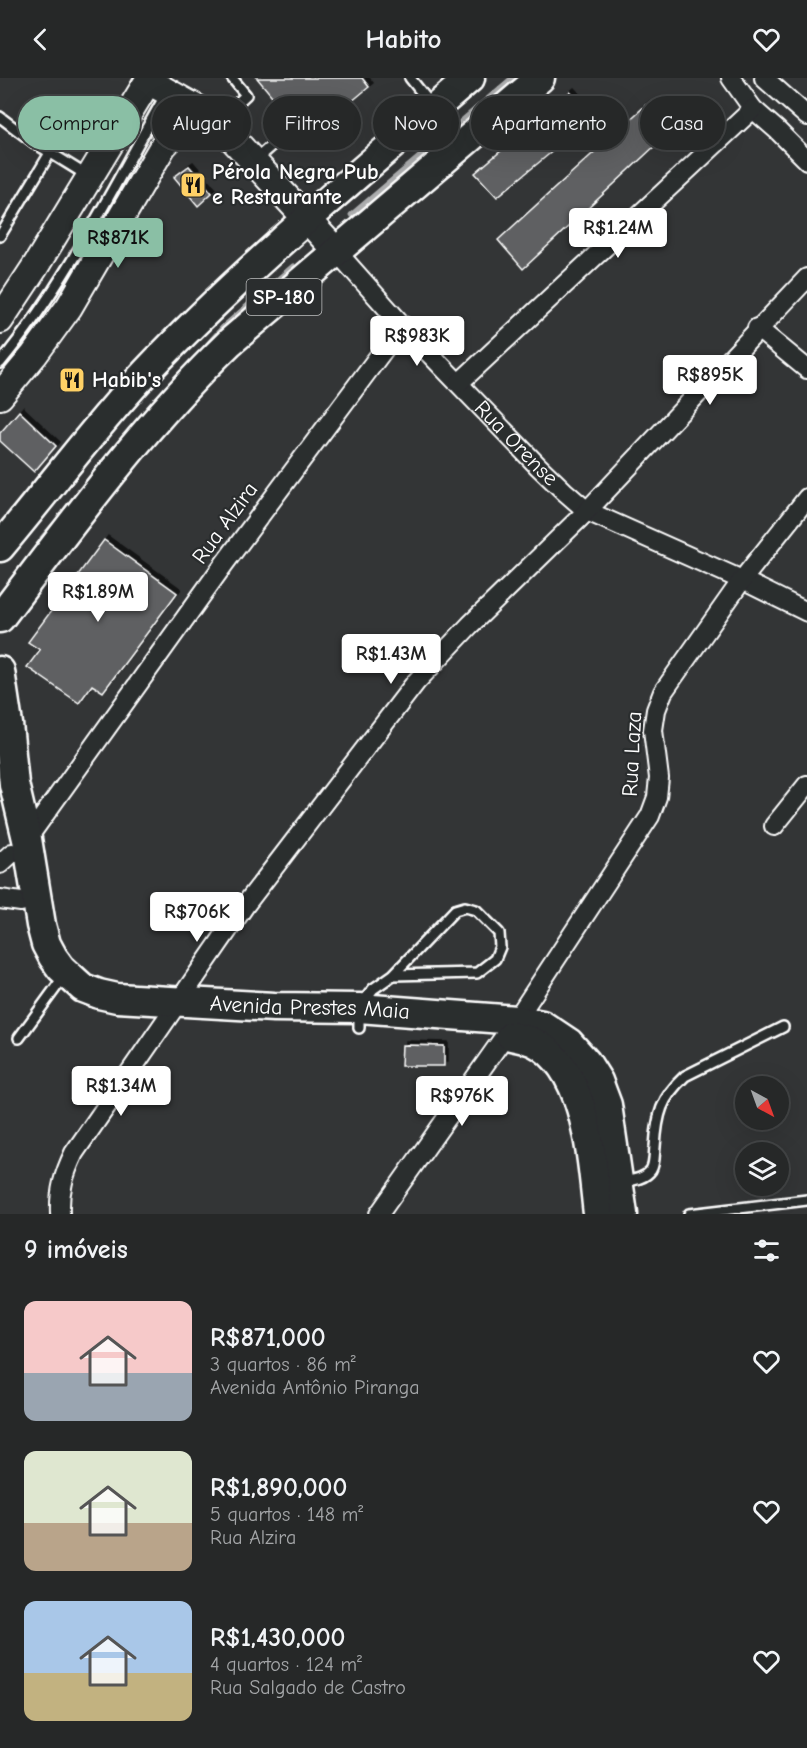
<!DOCTYPE html>
<html lang="pt">
<head>
<meta charset="utf-8">
<style>
  body { margin:0; font-family:"Comic Neue",sans-serif; background:#323434; color:#f1f3f6; height:100vh; display:flex; flex-direction:column; font-size:22px; white-space:nowrap }
  * { box-sizing:border-box; margin:0 }
  p { font-size:20px; color:#a4a6a8 }
  .icon { flex:none; width:33px; height:33px; fill:none; stroke:currentColor; stroke-width:2; stroke-linecap:round; stroke-linejoin:round }
  .map { position:relative; height:1136px; overflow:hidden }
  .details { display:flex; flex-direction:column; background:#262828; flex:1 }
  .details>* { flex:none }
  .hud { position:absolute; left:18px; top:18px; width:771px; height:54px; display:flex; gap:12px }
  .needle { width:39px; rotate:139deg }
  .tools { position:absolute; left:735px; top:998px; display:grid; gap:12px }
  .tools a { display:grid; place-items:center; width:54px; height:54px; border-radius:50%; background:#262828; box-shadow:0 6px 24px #0002,0 0 0 2px #424445; font-size:30px }
  .price { position:absolute; translate:-50% -51px; padding:0 14px; border-radius:6px; background:#fff; color:#222; font-size:20px; line-height:39px; filter:drop-shadow(0 2px 3px #0008) }
  .price::after { content:''; position:absolute; left:50%; top:36px; width:18px; height:14px; margin-left:-9px; background:inherit; clip-path:polygon(0 0,100% 0,50% 100%) }
  .price.current { background:#8abfa5; color:#111 }
  ul { padding:0; list-style:none }
  li { display:flex; align-items:center; gap:18px; height:150px; padding:0 24px }
  li span { display:grid; place-items:center; flex:none; width:168px; height:120px; border-radius:12px; color:#555 }
  li>.icon { margin-inline-start:auto }
  span .icon { width:72px; height:72px; fill:#fffc; stroke-width:1 }
  li b { font-size:26px }
  h2 { display:flex; justify-content:space-between; align-items:center; height:72px; padding:0 24px; font-size:26px }
  .tag { padding:0 21px; border-radius:27px; background:#262828; box-shadow:0 6px 24px #0002,0 0 0 2px #424445; font-size:21px; line-height:54px }
  .tag.current { background:#8abfa5; color:#111 }
  header { display:flex; justify-content:space-between; align-items:center; height:78px; padding:0 24px; background:#262828; font-size:27px; font-weight:600 }
  .map>svg:first-child { display:block }
  .lines { fill:none; stroke-linecap:round; stroke-linejoin:round }
  .stream { stroke:#abacad; stroke-width:5 }
  .building { fill:#5f6162; stroke:#fff; stroke-width:1.5; filter:url(#shadow) }
  .lane-casing { stroke:#fff; stroke-width:14 }
  .street-casing { stroke:#fff; stroke-width:22 }
  .secondary-casing { stroke:#fff; stroke-width:30 }
  .primary-casing { stroke:#fff; stroke-width:33 }
  .lane { stroke:#2a2d2e; stroke-width:9 }
  .street { stroke:#2a2d2e; stroke-width:18 }
  .secondary { stroke:#2a2d2e; stroke-width:26 }
  .primary { stroke:#2a2d2e; stroke-width:28 }
  .labels { text-anchor:middle; dominant-baseline:central; stroke-width:4.5; stroke-linejoin:round; paint-order:stroke }
  .shield { fill:#2a2d2e; stroke:#bfc0c0; stroke-width:1.5 }
  .shield-label { font-size:21px; font-weight:bold; fill:#fff }
  .poi-label { font-size:22px; font-weight:bold; fill:#fff; stroke:#2a2d2e; text-anchor:start }
  .street-label { font-size:22px; fill:#fff; stroke:#2a2d2e }
</style>
</head>
<body>
<header><svg class="icon" aria-label="back" viewBox="0 0 24 24"><path d="M15 5l-7 7 7 7"/></svg>Habito<svg class="icon" aria-label="heart" viewBox="0 0 24 24"><path d="M12 20l-8-8c-3-5 5-10 8-4 3-6 11-1 8 4z"/></svg></header>
<div class="map">
<svg width="807" height="1136" viewBox="0 0 807 1136">
  <defs>
    <filter id="shadow"><feDropShadow dx="4" dy="-4" stdDeviation="0" flood-color="#0009"/></filter>
  </defs>
  <rect width="100%" height="100%" fill="#333536"/>
  <filter id="ink" filterUnits="userSpaceOnUse"><feTurbulence type="fractalNoise" baseFrequency=".0167" numOctaves="2"/><feDisplacementMap in="SourceGraphic" scale="12" xChannelSelector="R" yChannelSelector="G"/><feConvolveMatrix kernelMatrix="1 2 1 2 8 2 1 2 1" color-interpolation-filters="sRGB"/></filter>
  <g filter="url(#ink)">
    <g class="lines">
      <!-- stream -->
      <g class="stream">
        <polyline points="351,137 512,0"/>
        <polyline points="206,268 223,249 293,188"/>
        <polyline points="42,460 54,446"/>
      </g>
    </g>
    <!-- building -->
    <g class="building">
      <polygon points="257,0 362,0 369,9 308,60 300,51 303,48 301,42 298,39 291,41"/>
      <polygon points="570,14 594,39 497,119 475,95"/>
      <polygon points="646,27 673,51 523,191 498,162"/>
      <polygon points="189,88 212,115 198,128 174,99"/>
      <polygon points="19,333 56,368 34,394 0,363 0,355"/>
      <polygon points="104,462 177,515 103,614 92,607 79,625 27,589 40,572 28,564"/>
      <polygon points="402,967 444,968 444,988 401,988"/>
    </g>
    <g class="lines">
      <!-- lane casing -->
      <g class="lane-casing">
        <g id="lane">
          <polyline points="410,0 433,29"/>
          <polyline points="0,39 33,64 88,98"/>
          <polyline points="217,44 246,17 232,0"/>
          <polyline points="255,82 296,46"/>
          <polyline points="0,158 50,75"/>
          <path d="M 0,285 C 67,204 114,107 166,16"/>
          <polyline points="359,950 359,930 373,911 393,897 455,832 465,829 476,832 499,855 500,869 495,881 477,895 393,897"/>
          <polyline points="19,960 65,897"/>
          <path d="M 622,1104 C 632,1102 645,1101 651,1092 C 655,1086 654,1076 655,1069 C 657,1037 661,1020 685,998 L 783,949"/>
          <polyline points="689,1136 807,1122"/>
        </g>
      </g>
      <!-- street casing -->
      <g class="street-casing">
        <g id="street">
          <polyline points="731,0 753,31 777,52 807,82"/>
          <polyline points="764,0 807,38"/>
          <path id="s1" d="M 337,174 L 402,247 L 538,388 L 564,413 L 587,433 L 742,502 L 807,534"/>
          <polyline points="757,250 807,291"/>
          <polyline points="459,305 753,31"/>
          <polyline points="774,748 807,707"/>
          <polyline points="27,761 224,486 402,247"/>
          <polyline points="0,786 12,775"/>
          <polyline points="0,821 21,824"/>
          <path d="M 60,1136 C 59,1112 64,1096 74,1075 L 246,826 L 416,604 L 470,547 L 587,433 L 807,200"/>
          <polyline points="379,1136 516,942 650,738 657,719 659,700 653,652 656,632 663,614 742,502 807,420"/>
        </g>
      </g>
      <!-- secondary casing -->
      <g class="secondary-casing">
        <g id="secondary">
          <polyline points="0,242 35,189 148,3 209,37 219,46 337,174"/>
          <path d="M 0,318 L 34,277 L 69,229 L 163,68 C 176,53 192,45 209,37"/>
        </g>
      </g>
      <!-- primary casing -->
      <g class="primary-casing">
        <g id="primary">
          <path d="M 0,469 C 49,411 94,349 146,294 C 246,189 360,95 470,0"/>
          <path d="M 0,540 C 72,445 144,347 230,264 L 540,0"/>
          <path id="s2" d="M 0,593 L 8,646 L 14,706 L 27,761 L 41,847 L 46,866 L 53,879 L 61,890 L 83,910 L 99,916 L 117,920 L 274,929 L 359,930 L 516,942 L 542,947 L 569,965 L 586,984 L 598,1003 L 607,1027 L 623,1136"/>
          <path d="M 511,958 C 519,960 527,961 534,964 C 588,990 592,1085 598,1136"/>
        </g>
      </g>
      <!-- lane -->
      <use href="#lane" class="lane"/>
      <!-- street -->
      <use href="#street" class="street"/>
      <!-- secondary -->
      <use href="#secondary" class="secondary"/>
      <!-- primary -->
      <use href="#primary" class="primary"/>
    </g>
  </g>
  <!-- icons -->
  <defs>
    <g id="restaurant-square" transform="scale(1.35)"><rect x="-9" y="-9" width="18" height="18" rx="4" fill="#ffd166" stroke="#2a2d2e"/><path d="M-5-6h1v4h1v-4h1v4h1v-4h1v5L-1.5 .5V6h-2V.5L-5-1ZM5-6V6H3V1.5H1.5Q1.5-4 5-6Z" fill="#111"/></g>
  </defs>
  <g fill-rule="evenodd">
    <use href="#restaurant-square" x="193" y="107"/>
    <use href="#restaurant-square" x="72" y="302"/>
  </g>
  <g class="labels">
    <!-- shield labels -->
    <rect class="shield" x="246.5" y="201" width="75" height="36" rx="4.5"/>
    <g class="shield-label">
      <text x="284" y="219">SP-180</text>
    </g>
    <!-- poi labels -->
    <g class="poi-label">
      <text x="212" y="94">Pérola Negra Pub<tspan x="212" dy="25">e Restaurante</tspan></text>
      <text x="92" y="302">Habib's</text>
    </g>
    <!-- street labels -->
    <g class="street-label">
      <text stroke="none"><textPath href="#s1" startOffset="262">Rua Orense</textPath></text>
      <text transform="translate(225 445) rotate(-54)">Rua Alzira</text>
      <text transform="translate(632 676) rotate(-87)">Rua Laza</text>
      <text stroke="none"><textPath href="#s2" startOffset="564">Avenida Prestes Maia</textPath></text>
    </g>
  </g>
</svg>
<div class="tools">
<a><svg class="needle" viewBox="-14 -14 28 28"><path d="M0-13l5 13h-10z" fill="#e53935"/><path d="M0 13l5-13h-10z" fill="#a4a6a8"/></svg></a>
<a><svg class="icon" aria-label="layers" viewBox="0 0 24 24"><path d="M12 4l9 5-9 5-9-5zM3 14l9 5 9-5"/></svg></a>
</div>
<b class="price" style="left:618px;top:181px">R$1.24M</b>
<b class="price current" style="left:118px;top:191px">R$871K</b>
<b class="price" style="left:417px;top:289px">R$983K</b>
<b class="price" style="left:710px;top:328px">R$895K</b>
<b class="price" style="left:98px;top:545px">R$1.89M</b>
<b class="price" style="left:391px;top:607px">R$1.43M</b>
<b class="price" style="left:197px;top:865px">R$706K</b>
<b class="price" style="left:121px;top:1039px">R$1.34M</b>
<b class="price" style="left:462px;top:1049px">R$976K</b>
<div class="hud">
<a class="tag current">Comprar</a>
<a class="tag">Alugar</a>
<a class="tag">Filtros</a>
<a class="tag">Novo</a>
<a class="tag">Apartamento</a>
<a class="tag">Casa</a>
</div>
</div>
<section class="details">
<h2>9 imóveis<svg class="icon" aria-label="filters" viewBox="0 0 24 24"><path d="M4 7h16M4 17h16"/><circle cx="9" cy="7" r="2"/><circle cx="15" cy="17" r="2"/></svg></h2>
<ul>
<li><span style="background:linear-gradient(#f6c9c9 60%,#9aa5b1 0)"><svg class="icon" aria-label="home" viewBox="0 0 24 24"><path d="M3 11l9-7 9 7M6 9v11h12V9"/></svg></span><div><b>R$871,000</b><p>3 quartos · 86 m²</p><p>Avenida Antônio Piranga</p></div><svg class="icon" aria-label="heart" viewBox="0 0 24 24"><path d="M12 20l-8-8c-3-5 5-10 8-4 3-6 11-1 8 4z"/></svg></li>
<li><span style="background:linear-gradient(#dfe7d0 60%,#b9a48a 0)"><svg class="icon" aria-label="home" viewBox="0 0 24 24"><path d="M3 11l9-7 9 7M6 9v11h12V9"/></svg></span><div><b>R$1,890,000</b><p>5 quartos · 148 m²</p><p>Rua Alzira</p></div><svg class="icon" aria-label="heart" viewBox="0 0 24 24"><path d="M12 20l-8-8c-3-5 5-10 8-4 3-6 11-1 8 4z"/></svg></li>
<li><span style="background:linear-gradient(#a9c7e8 60%,#c2b280 0)"><svg class="icon" aria-label="home" viewBox="0 0 24 24"><path d="M3 11l9-7 9 7M6 9v11h12V9"/></svg></span><div><b>R$1,430,000</b><p>4 quartos · 124 m²</p><p>Rua Salgado de Castro</p></div><svg class="icon" aria-label="heart" viewBox="0 0 24 24"><path d="M12 20l-8-8c-3-5 5-10 8-4 3-6 11-1 8 4z"/></svg></li>
</ul>
</section>
</body>
</html>
